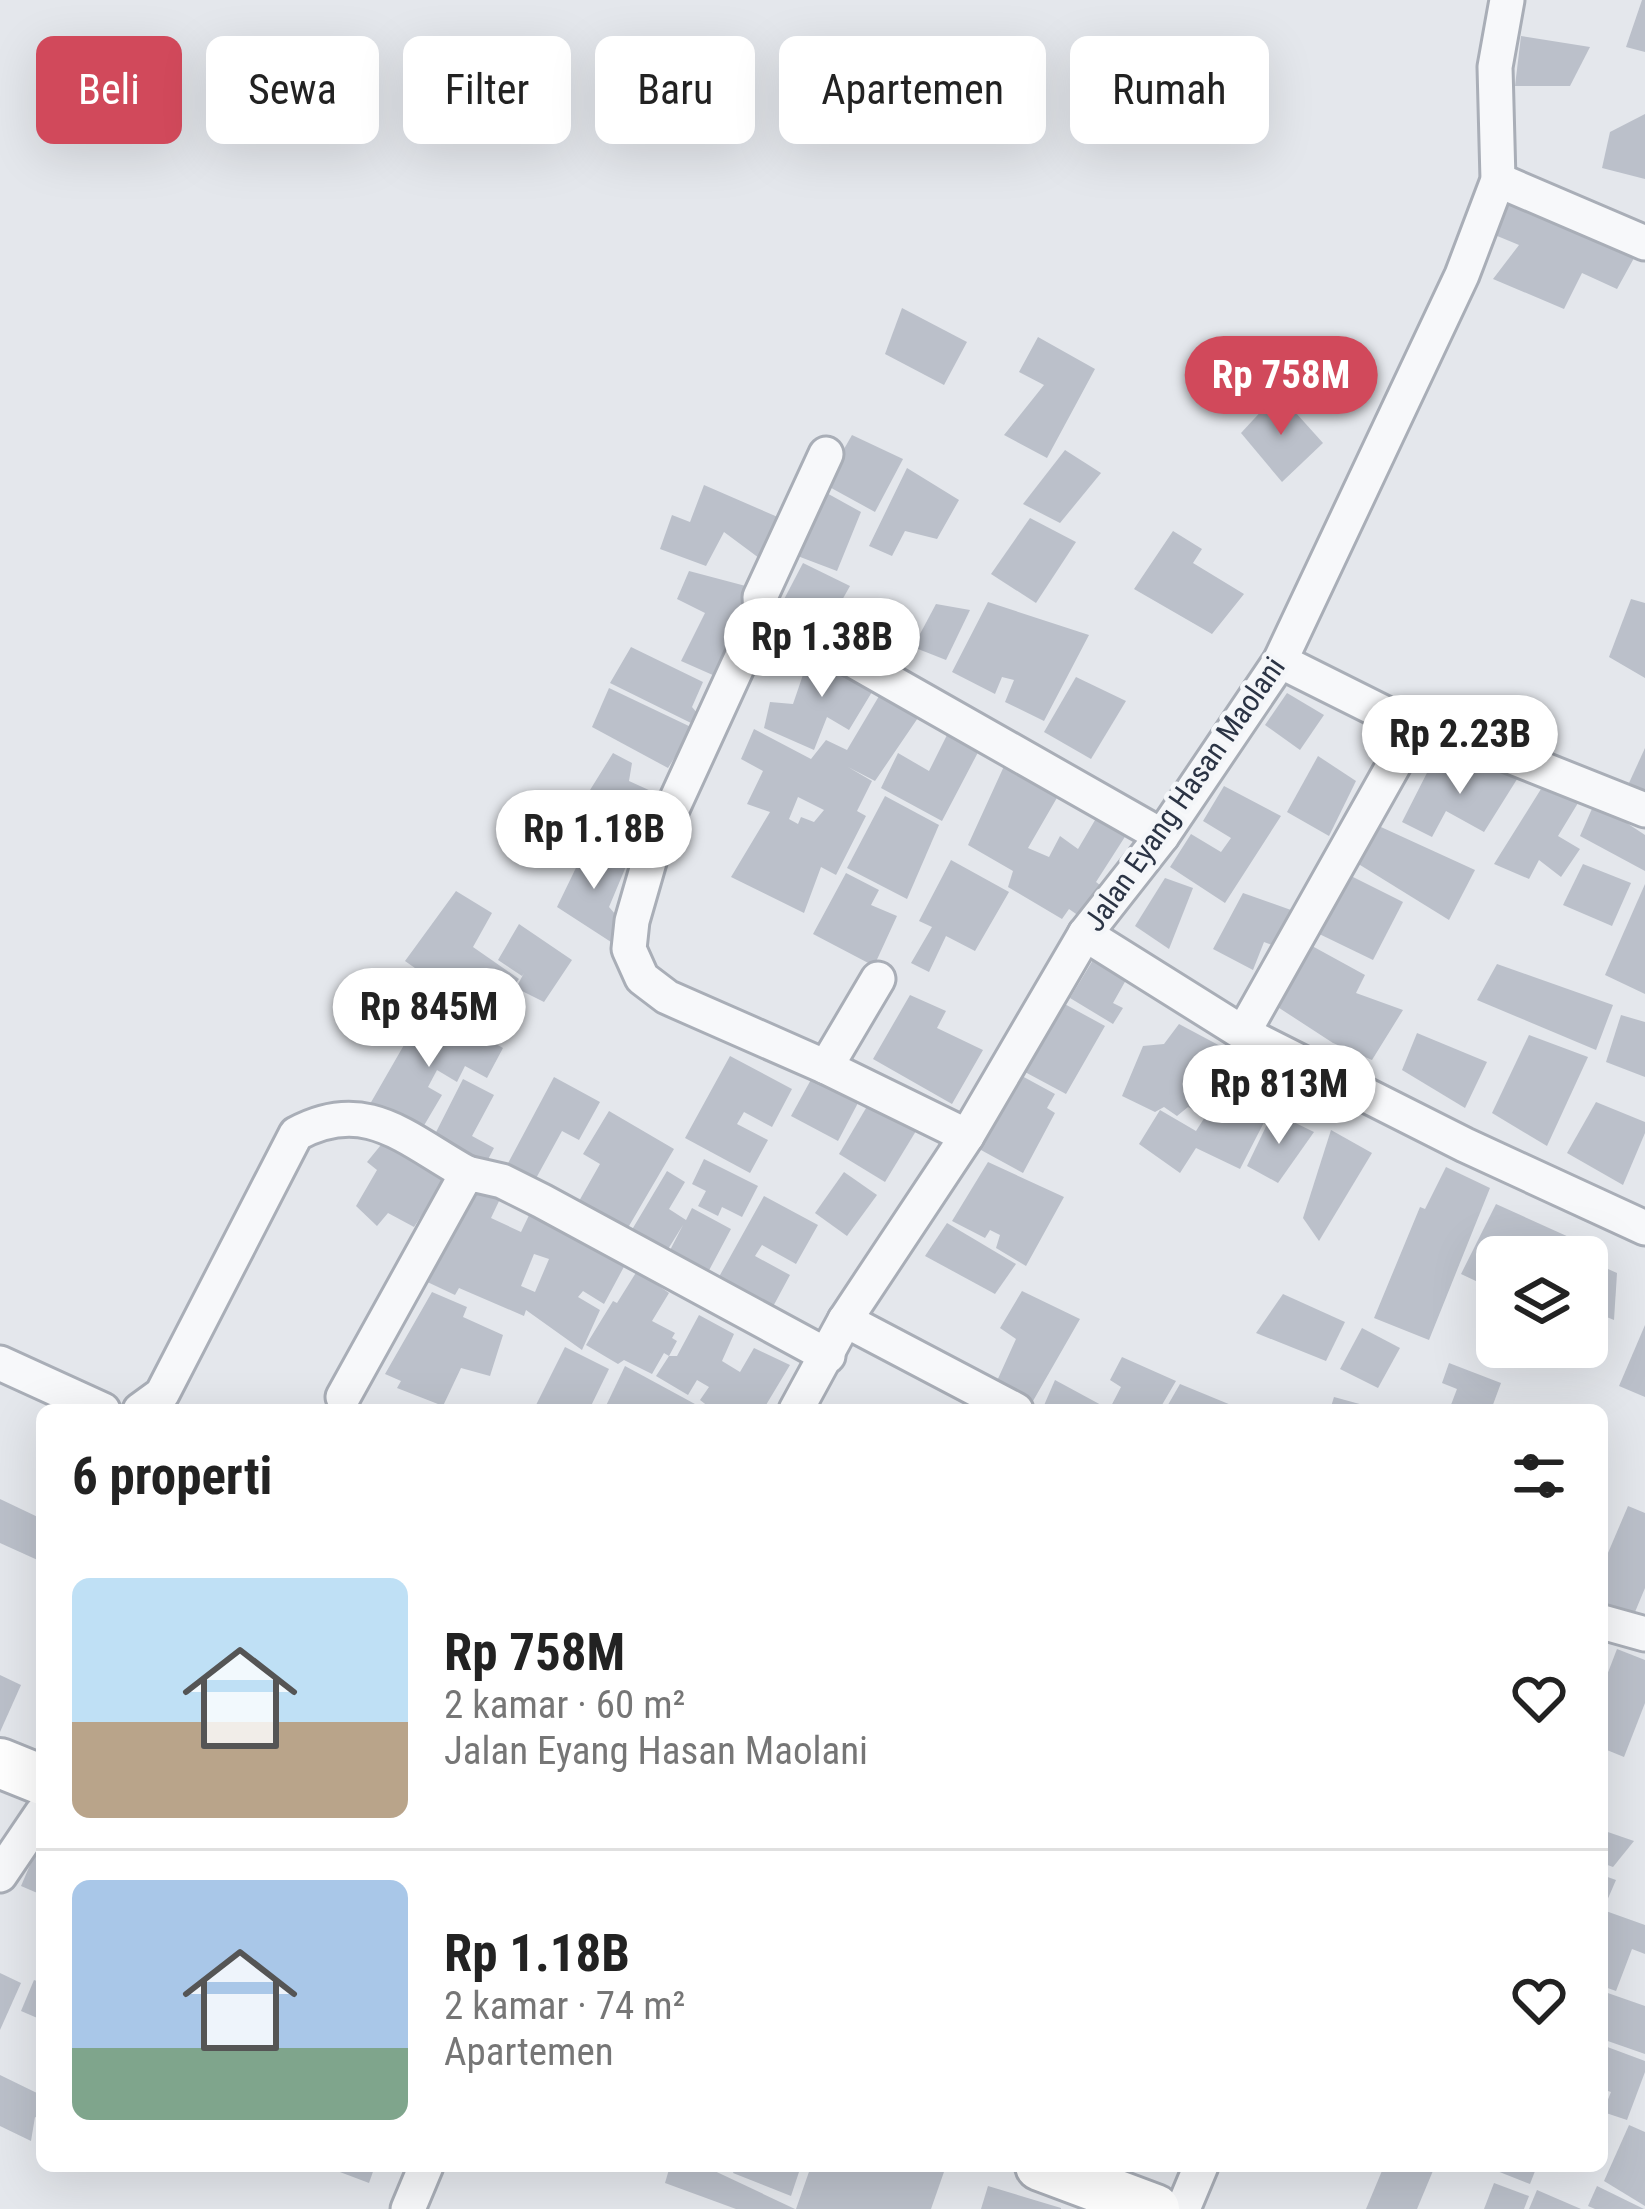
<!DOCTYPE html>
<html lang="id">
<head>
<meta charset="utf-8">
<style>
  body { margin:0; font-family:"Roboto Condensed",sans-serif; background:#f6f6f6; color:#222; height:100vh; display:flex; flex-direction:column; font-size:45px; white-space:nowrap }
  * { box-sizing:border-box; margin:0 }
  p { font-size:39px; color:#767676 }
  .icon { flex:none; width:66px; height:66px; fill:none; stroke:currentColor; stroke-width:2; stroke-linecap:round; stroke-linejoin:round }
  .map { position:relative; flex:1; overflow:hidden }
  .drawer { position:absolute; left:36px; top:1404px; width:1572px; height:768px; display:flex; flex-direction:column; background:#fff; border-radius:18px; box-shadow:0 12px 48px #0002 }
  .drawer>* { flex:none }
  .banner { position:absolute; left:36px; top:36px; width:1575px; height:108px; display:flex; gap:24px }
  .buttons { position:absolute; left:1476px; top:1236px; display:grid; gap:24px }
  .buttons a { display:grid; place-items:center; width:132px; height:132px; border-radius:18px; background:#fff; box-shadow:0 12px 48px #0002; font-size:60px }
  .price { position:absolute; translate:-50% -102px; padding:0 27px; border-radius:42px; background:#fff; color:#222; font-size:39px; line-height:78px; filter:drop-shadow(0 3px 6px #0008) }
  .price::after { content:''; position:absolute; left:50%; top:72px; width:36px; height:27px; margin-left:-18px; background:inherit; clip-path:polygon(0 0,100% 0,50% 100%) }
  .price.current { background:#d1495b; color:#fff }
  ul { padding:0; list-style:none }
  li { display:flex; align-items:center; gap:36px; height:300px; padding:0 36px }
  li+li { border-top:3px solid #e0e0e0 }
  li span { display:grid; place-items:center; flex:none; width:336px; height:240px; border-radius:18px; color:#555 }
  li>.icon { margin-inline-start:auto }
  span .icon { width:144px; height:144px; fill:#fffc; stroke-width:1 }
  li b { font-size:51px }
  h2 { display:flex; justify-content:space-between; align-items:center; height:144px; padding:0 36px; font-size:51px }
  .tag { padding:0 42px; border-radius:18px; background:#fff; box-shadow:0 12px 48px #0002; font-size:42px; line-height:108px }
  .tag.current { background:#d1495b; color:#fff }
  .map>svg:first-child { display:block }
  .building { fill:#bbc0ca; fill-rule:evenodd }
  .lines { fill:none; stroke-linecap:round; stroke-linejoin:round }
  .minor-casing { stroke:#a9aeb7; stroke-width:39 }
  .secondary-casing { stroke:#a9aeb7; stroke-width:54 }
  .minor { stroke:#f7f8fa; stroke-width:33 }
  .secondary { stroke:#fff; stroke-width:48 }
  .labels { text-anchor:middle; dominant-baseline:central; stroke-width:9; stroke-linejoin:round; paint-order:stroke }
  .street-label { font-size:30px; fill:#2b3445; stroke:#f4f6f9 }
</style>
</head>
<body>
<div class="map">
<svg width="1645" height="2209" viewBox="0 0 1645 2209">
  <rect width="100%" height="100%" fill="#e4e7ec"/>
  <!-- building -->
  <g class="building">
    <polygon points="1642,0 1645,0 1645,52 1626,47"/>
    <polygon points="1521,36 1590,47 1570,86 1515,86"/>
    <polygon points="1645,114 1645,179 1602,168 1610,132"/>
    <polygon points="1500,188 1639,249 1617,289 1582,273 1564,309 1493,279 1519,245 1490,233"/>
    <polygon points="902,308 967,342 944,385 885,354"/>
    <polygon points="1038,337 1095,369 1047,458 1004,435 1044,385 1019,372"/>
    <polygon points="1278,393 1323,443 1282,482 1241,433"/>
    <polygon points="852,435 903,459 875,512 824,484"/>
    <polygon points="1065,450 1101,473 1060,523 1023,504"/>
    <polygon points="907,468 959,500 937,539 905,531 892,556 869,546"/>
    <polygon points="704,485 780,518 759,558 724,532 706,566 660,549 672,515 690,522"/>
    <polygon points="823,491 861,512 837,571 787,552"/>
    <polygon points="1030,518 1076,542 1036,603 991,574"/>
    <polygon points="1173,531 1202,549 1193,563 1244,594 1212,634 1134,589"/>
    <polygon points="803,563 850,586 827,627 780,607"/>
    <polygon points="689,571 757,589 715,676 681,661 705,613 677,599"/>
    <polygon points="1631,599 1645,603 1645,678 1609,657"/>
    <polygon points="988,602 1089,635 1044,721 1005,702 1014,680 1002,677 995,694 952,672"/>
    <polygon points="936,604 970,610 946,660 913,647"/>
    <polygon points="631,647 703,682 692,707 698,714 693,724 610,683"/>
    <polygon points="823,647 878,682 849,730 827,717 814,750 764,728 770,702 793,704 807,663 812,665"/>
    <polygon points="1076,677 1126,701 1091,759 1044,732"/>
    <path d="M 885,686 L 924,709 L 875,781 L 848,767 L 872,781 L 857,811 L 866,816 L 836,875 L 821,867 L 804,913 L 731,877 L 770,812 L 747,804 L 763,771 L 741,759 L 754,729 L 811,759 L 826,740 L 847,750 ZM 798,797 L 824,810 L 814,822 L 801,817 L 798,824 L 789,819 Z"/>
    <polygon points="609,688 693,728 668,768 592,727"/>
    <polygon points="1287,693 1324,715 1300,750 1265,725"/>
    <polygon points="951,727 985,739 942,821 881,788 898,753 929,771"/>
    <polygon points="1645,748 1645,791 1629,783"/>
    <polygon points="613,753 632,763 629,781 662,796 649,834 582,803"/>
    <polygon points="1318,756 1356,781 1329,836 1287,812"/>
    <polygon points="1487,756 1519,776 1484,832 1446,811 1432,837 1402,822 1432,763 1462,778 1459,791"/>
    <polygon points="1005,764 1058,796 1028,848 1049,857 1060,836 1078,849 1098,815 1128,832 1096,882 1108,891 1089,923 1069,909 1062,919 1008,887 1013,871 968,845"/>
    <polygon points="1224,786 1281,816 1225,903 1170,867 1191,834 1221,852 1231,838 1203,821"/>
    <polygon points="1541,789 1578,803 1558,836 1580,849 1561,877 1539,860 1529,879 1494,864"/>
    <polygon points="885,796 939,825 907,899 847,868"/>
    <polygon points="1595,802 1645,835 1645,871 1580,836"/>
    <polygon points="1370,822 1475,870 1449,920 1352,860"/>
    <polygon points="587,845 627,864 609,907 623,923 611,942 557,907"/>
    <polygon points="951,860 1009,892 975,951 946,936 929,972 911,963 932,927 919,921"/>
    <polygon points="1583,864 1631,883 1612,926 1563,905"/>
    <polygon points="1343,872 1403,902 1373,960 1311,930"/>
    <polygon points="846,873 879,890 871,905 897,916 874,966 813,934"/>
    <polygon points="1165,878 1193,888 1169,949 1135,926"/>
    <polygon points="1645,884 1645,994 1605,975"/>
    <polygon points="456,891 492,913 473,947 519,979 500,1004 454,978 446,990 405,961"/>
    <polygon points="1243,893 1291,910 1280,948 1264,942 1253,970 1213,949"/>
    <polygon points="519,924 572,960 544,1002 516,988 524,973 522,976 498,960"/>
    <polygon points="1303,941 1365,975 1356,993 1403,1010 1372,1060 1333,1043 1270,1002"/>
    <polygon points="1093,960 1126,980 1113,1003 1123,1008 1113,1024 1070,998"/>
    <polygon points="1497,964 1613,1005 1596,1050 1477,1000"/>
    <polygon points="910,995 946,1011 937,1028 983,1050 952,1104 873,1059"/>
    <polygon points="1050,996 1105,1026 1066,1094 1025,1072 1049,1029 1036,1021"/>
    <polygon points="427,1005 503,1048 487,1078 465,1066 457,1082 437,1070 428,1087 442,1095 416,1139 366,1111"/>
    <polygon points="1621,1015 1645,1022 1645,1077 1606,1062"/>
    <polygon points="1179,1024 1239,1056 1203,1115 1188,1107 1177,1116 1164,1107 1155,1112 1122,1096 1143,1046 1164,1044"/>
    <polygon points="1417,1033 1487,1062 1465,1108 1402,1070"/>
    <polygon points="1529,1035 1588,1057 1547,1146 1492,1113"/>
    <polygon points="730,1056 792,1089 772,1127 744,1112 737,1124 768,1140 750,1173 685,1138"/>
    <polygon points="1011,1070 1055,1094 1047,1108 1055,1113 1023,1173 970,1144"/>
    <polygon points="1235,1070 1279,1093 1240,1169 1196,1148 1180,1173 1139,1144 1160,1110 1196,1131"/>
    <polygon points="813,1076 859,1101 838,1141 791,1116"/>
    <polygon points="554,1077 600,1102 579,1140 562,1131 534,1182 506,1167"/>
    <polygon points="463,1079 494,1095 472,1136 494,1148 483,1169 431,1142"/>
    <polygon points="1596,1102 1645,1122 1645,1133 1623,1185 1567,1153"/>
    <polygon points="869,1103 916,1131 885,1182 839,1154"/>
    <polygon points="609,1111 674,1149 622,1238 574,1210 600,1164 583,1154"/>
    <polygon points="1273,1112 1314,1132 1278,1183 1247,1166"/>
    <polygon points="1331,1130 1372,1153 1319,1241 1303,1218"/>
    <polygon points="385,1140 447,1177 414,1227 388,1213 377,1226 356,1206 377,1170 367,1162"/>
    <polygon points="704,1159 758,1186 742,1217 722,1207 718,1216 698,1206 706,1191 692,1184"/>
    <polygon points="988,1162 1064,1197 1026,1266 996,1248 1000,1235 990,1230 985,1238 952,1221"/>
    <polygon points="1446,1167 1490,1188 1429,1340 1374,1318 1420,1207 1425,1209"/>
    <polygon points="667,1171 685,1182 669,1209 686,1220 692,1208 731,1229 706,1276 667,1256 683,1225 665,1254 630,1233"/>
    <polygon points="844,1172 877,1195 847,1236 815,1213"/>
    <path d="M 467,1190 L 500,1199 L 491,1218 L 521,1232 L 531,1211 L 626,1263 L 604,1304 L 583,1291 L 578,1297 L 600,1310 L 582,1350 L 526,1310 L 524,1316 L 459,1288 L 455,1295 L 421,1279 ZM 534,1254 L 549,1259 L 535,1292 L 521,1286 Z"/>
    <polygon points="764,1196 818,1225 796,1264 762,1245 755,1256 790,1275 769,1314 715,1284"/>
    <polygon points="1496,1204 1580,1242 1585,1247 1580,1257 1497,1257 1497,1291 1461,1274"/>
    <polygon points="947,1223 1016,1264 995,1294 925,1256"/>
    <polygon points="1590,1261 1617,1273 1614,1320 1587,1309"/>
    <polygon points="637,1271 669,1293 652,1321 675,1333 672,1338 677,1341 669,1356 664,1353 652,1374 624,1360 618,1364 586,1345 613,1301 617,1303"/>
    <polygon points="1022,1291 1080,1319 1033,1401 996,1383 1016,1339 1000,1328"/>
    <polygon points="432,1292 467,1307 463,1317 503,1335 490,1376 461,1368 443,1406 397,1388 401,1381 385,1374"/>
    <polygon points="1283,1294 1345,1322 1326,1361 1256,1333"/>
    <polygon points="699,1315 734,1334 722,1361 740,1372 754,1348 790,1365 763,1410 713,1410 700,1400 709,1387 697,1380 688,1395 656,1376 669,1356 677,1356"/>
    <polygon points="1645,1325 1645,1397 1619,1386"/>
    <polygon points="1362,1328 1400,1348 1378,1388 1340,1369"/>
    <polygon points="565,1347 609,1369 589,1410 537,1410 534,1409"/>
    <polygon points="1122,1357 1176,1381 1159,1410 1109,1410 1121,1387 1110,1380"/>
    <polygon points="1449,1363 1501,1383 1491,1410 1449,1410 1457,1389 1442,1383"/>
    <polygon points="625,1366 706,1410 604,1410"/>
    <polygon points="1055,1380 1103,1406 1101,1410 1042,1410"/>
    <polygon points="1180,1384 1236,1407 1234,1410 1165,1410"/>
    <polygon points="1334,1397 1378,1409 1377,1410 1330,1410"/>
    <polygon points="0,1499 42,1519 42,1562 0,1543"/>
    <polygon points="1628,1506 1645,1513 1645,1588 1630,1624 1602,1612 1602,1567"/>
    <polygon points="1617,1649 1645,1660 1645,1703 1624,1757 1602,1748 1602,1688"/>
    <polygon points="0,1675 21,1685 0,1732"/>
    <polygon points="1602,1830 1634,1841 1613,1867 1602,1863"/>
    <polygon points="42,1837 42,1895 21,1886"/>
    <polygon points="1602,1875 1616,1880 1603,1910 1645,1925 1645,1954 1632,1949 1616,1991 1602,1986"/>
    <polygon points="0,1973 21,1983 0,2030"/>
    <polygon points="34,1980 42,1983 42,2020 21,2011"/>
    <polygon points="1602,1991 1645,2006 1645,2054 1602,2039"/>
    <polygon points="1602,2045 1645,2061 1645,2072 1627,2120 1603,2112 1611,2092 1602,2089"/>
    <polygon points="0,2075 39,2094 36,2113 42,2100 42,2120 35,2117 31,2141 0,2126"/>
    <polygon points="1629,2125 1645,2132 1645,2206 1604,2181"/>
    <polygon points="324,2166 375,2166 369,2183"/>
    <polygon points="670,2166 704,2166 795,2209 736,2209 665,2183"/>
    <polygon points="736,2166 801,2166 791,2196 733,2173"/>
    <polygon points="811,2166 935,2166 945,2169 931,2209 796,2209"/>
    <polygon points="1384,2166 1435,2166 1417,2209 1366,2209"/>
    <polygon points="1499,2166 1537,2166 1530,2184 1497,2171"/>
    <polygon points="1494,2183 1529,2196 1524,2209 1484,2209"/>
    <polygon points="988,2186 1061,2208 1061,2209 981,2209"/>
    <polygon points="1597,2186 1644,2209 1595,2209 1588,2206"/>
    <polygon points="1537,2190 1581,2209 1529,2209"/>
  </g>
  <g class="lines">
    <!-- minor casing -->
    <g class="minor-casing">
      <g id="minor">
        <polyline points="1498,180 1645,243"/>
        <polyline points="826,454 760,597 761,615 854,661 1162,836"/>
        <polyline points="761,615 651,855 632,921 629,949 642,978 667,997 826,1067 967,1136"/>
        <polyline points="1280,661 1388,715 1419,720 1645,810"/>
        <polyline points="1085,934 1243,1033 1465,1145 1645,1228"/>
        <polyline points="1243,1033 1419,720"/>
        <polyline points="826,1067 878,979"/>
        <polyline points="845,1320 1016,1410"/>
        <polyline points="0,1363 103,1410"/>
        <polyline points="343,1397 467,1173 502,1181 542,1201 828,1356"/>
        <path d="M 140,1410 L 162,1394 L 296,1134 C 366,1096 406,1139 467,1173"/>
        <polyline points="796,1410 845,1320 967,1136 1085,934 1162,836 1280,661 1462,275 1498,180 1495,67 1507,0"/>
        <polyline points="1602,1622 1645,1634"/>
        <polyline points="0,1875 42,1813"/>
        <polyline points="408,2209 426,2166"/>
        <polyline points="1183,2209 1201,2166"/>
      </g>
    </g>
    <!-- secondary casing -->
    <g class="secondary-casing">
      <g id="secondary">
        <polyline points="0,1763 42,1780"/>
        <polyline points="1040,2166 1155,2209"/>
      </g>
    </g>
    <!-- minor -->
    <use href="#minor" class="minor"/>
    <!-- secondary -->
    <use href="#secondary" class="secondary"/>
  </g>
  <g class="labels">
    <!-- street labels -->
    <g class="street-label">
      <text transform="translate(1184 794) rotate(-55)">Jalan Eyang Hasan Maolani</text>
    </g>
  </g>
</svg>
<div class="buttons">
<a><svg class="icon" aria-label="layers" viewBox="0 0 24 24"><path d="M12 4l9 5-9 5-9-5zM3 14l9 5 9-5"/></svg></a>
</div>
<b class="price current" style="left:1281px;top:438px">Rp 758M</b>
<b class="price" style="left:822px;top:700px">Rp 1.38B</b>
<b class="price" style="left:1460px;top:797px">Rp 2.23B</b>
<b class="price" style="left:594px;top:892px">Rp 1.18B</b>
<b class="price" style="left:429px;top:1070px">Rp 845M</b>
<b class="price" style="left:1279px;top:1147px">Rp 813M</b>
<div class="banner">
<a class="tag current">Beli</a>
<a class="tag">Sewa</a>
<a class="tag">Filter</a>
<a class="tag">Baru</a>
<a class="tag">Apartemen</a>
<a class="tag">Rumah</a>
</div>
<section class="drawer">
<h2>6 properti<svg class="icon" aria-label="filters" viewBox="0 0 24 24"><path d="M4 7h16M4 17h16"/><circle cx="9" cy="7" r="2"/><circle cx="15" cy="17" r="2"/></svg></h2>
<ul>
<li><span style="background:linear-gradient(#bfe0f5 60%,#b9a48a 0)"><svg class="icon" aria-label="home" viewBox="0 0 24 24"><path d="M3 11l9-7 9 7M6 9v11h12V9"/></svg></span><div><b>Rp 758M</b><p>2 kamar · 60 m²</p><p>Jalan Eyang Hasan Maolani</p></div><svg class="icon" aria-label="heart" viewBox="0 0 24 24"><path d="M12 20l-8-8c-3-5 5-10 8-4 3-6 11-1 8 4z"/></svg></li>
<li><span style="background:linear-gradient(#a9c7e8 70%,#7fa58c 0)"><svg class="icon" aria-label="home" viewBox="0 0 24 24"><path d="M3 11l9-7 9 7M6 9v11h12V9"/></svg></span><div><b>Rp 1.18B</b><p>2 kamar · 74 m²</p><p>Apartemen</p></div><svg class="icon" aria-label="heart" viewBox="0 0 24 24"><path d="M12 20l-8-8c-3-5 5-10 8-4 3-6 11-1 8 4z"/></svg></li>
</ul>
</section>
</div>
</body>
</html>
